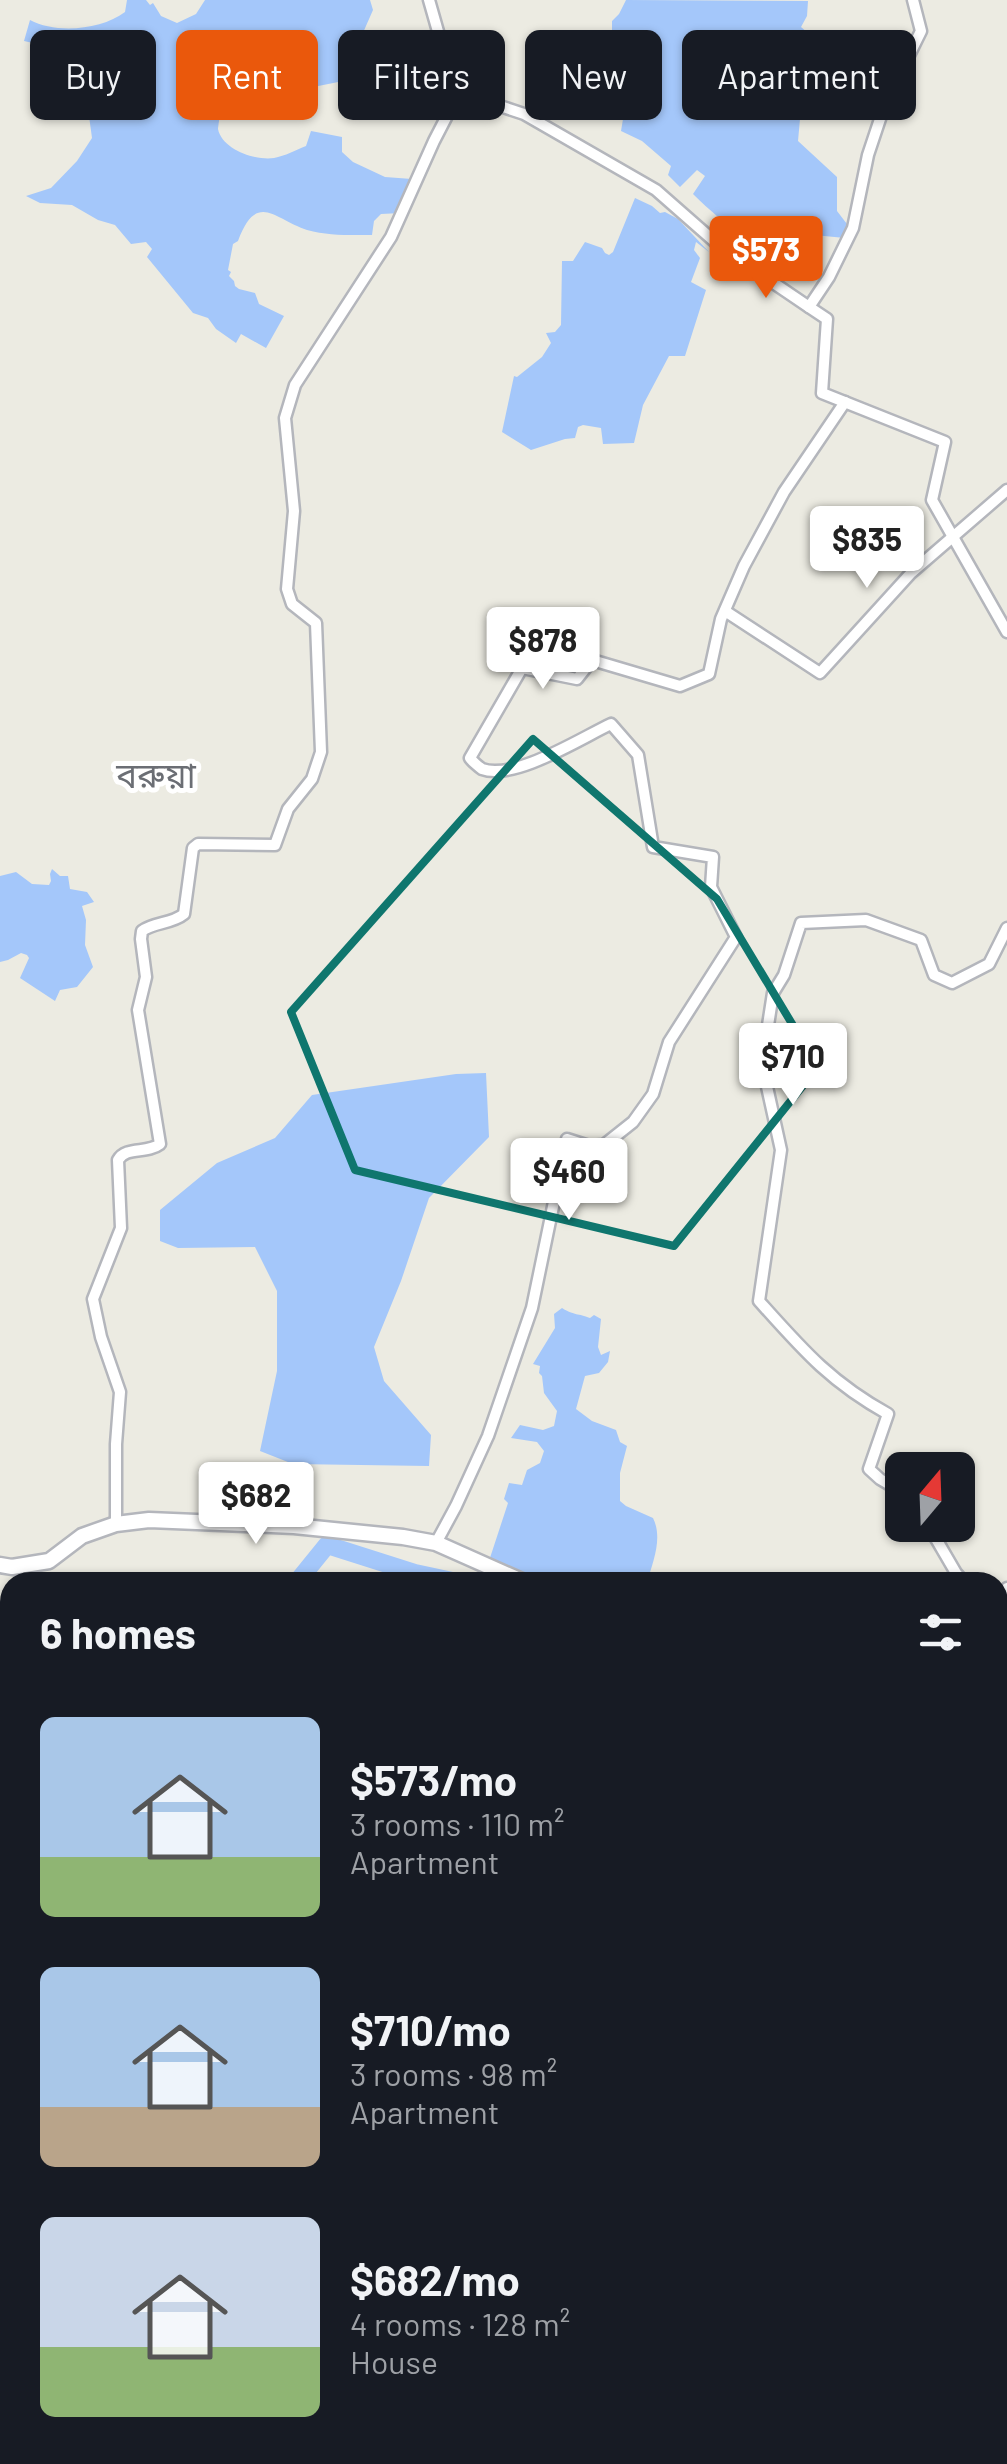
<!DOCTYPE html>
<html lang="en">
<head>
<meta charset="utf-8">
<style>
  body { margin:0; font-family:Barlow,"Noto Sans Bengali",sans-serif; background:#242831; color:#f1f3f6; height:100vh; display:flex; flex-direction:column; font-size:38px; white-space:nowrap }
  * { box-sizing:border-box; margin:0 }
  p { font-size:32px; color:#9ea1a6 }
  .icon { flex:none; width:55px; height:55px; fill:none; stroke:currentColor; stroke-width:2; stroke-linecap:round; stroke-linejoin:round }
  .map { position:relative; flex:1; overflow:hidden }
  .details { position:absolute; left:0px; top:1572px; width:1008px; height:892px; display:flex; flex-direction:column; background:#171b24; border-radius:30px 30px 0 0; box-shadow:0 2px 8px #0004 }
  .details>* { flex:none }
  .hud { position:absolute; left:30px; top:30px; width:948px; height:90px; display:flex; gap:20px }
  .needle { width:65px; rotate:19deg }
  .tools { position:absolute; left:885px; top:1452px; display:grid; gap:20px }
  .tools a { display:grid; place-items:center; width:90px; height:90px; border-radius:15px; background:#171b24; box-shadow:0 2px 8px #0004; font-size:50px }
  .price { position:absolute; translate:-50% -85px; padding:0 22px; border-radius:10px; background:#fff; color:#222; font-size:32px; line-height:65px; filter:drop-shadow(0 2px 5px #0008) }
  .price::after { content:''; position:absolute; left:50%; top:60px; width:30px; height:22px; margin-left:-15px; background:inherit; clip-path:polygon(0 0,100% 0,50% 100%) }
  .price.selected { background:#ea580c; color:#fff }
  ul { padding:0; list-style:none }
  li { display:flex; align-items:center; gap:30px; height:250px; padding:0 40px }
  li span { display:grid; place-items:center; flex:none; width:280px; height:200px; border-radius:15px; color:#555 }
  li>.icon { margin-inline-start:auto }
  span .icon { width:120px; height:120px; fill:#fffc; stroke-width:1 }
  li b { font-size:42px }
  h2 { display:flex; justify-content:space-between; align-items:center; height:120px; padding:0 40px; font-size:42px }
  .pill { padding:0 35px; border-radius:15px; background:#171b24; box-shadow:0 2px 8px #0004; font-size:35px; line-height:90px }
  .pill.selected { background:#ea580c; color:#fff }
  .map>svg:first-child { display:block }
  .water { fill:#a4c7fa }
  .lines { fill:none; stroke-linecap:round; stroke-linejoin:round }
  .canal { stroke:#a4c7fa; stroke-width:10 }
  .river { stroke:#a4c7fa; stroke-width:18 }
  .pedestrian-casing { stroke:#b4b6bc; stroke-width:12 }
  .minor-casing { stroke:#b4b6bc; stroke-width:15 }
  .tertiary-casing { stroke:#b4b6bc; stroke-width:19 }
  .primary-casing { stroke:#e8d75e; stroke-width:22 }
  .motorway-casing { stroke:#e1bf0d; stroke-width:25 }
  .pedestrian { stroke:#fff; stroke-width:8 }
  .minor { stroke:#fff; stroke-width:10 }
  .tertiary { stroke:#fff; stroke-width:14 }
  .primary { stroke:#faf9a9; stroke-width:18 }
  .motorway { stroke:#f6ec8f; stroke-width:20 }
  .marked { fill:none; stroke:#0f766e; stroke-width:8; stroke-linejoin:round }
  .labels { text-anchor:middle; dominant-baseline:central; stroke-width:10; stroke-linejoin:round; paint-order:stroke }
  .quarter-label { font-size:35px; fill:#6b6e74; stroke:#fff }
</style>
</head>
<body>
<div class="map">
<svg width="1007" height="2464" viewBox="0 0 1007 2464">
  <rect width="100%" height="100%" fill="#ecebe2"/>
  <!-- water -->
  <g class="water">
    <path d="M 127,0 L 146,0 L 150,5 L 153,3 L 161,16 L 177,23 L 196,14 L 205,0 L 370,0 L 373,10 L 351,60 L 353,79 L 229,104 L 220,113 C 220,114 218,128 218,129 C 222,150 257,161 274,158 C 285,156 296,150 306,146 L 311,131 L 342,137 L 342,152 L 353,162 L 385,177 L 412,179 L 403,196 L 401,213 L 381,214 L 374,221 L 372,235 C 350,235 329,236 307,230 C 275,220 257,190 238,241 L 233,244 L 228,270 L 231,272 L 229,276 L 234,281 L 235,286 L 239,289 L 255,293 L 259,304 L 284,316 L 266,348 L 241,334 L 236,343 L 216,329 L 208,318 L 193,313 L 147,257 L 152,249 L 146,242 L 131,244 L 115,225 L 98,220 L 72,205 L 40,203 L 26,196 L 51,188 L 77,161 L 92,138 L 89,116 L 72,79 L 55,59 L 41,52 L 37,44 L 24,41 L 30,20 C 56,34 101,30 125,12 Z"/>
    <path d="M 626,0 L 808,1 L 807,16 L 801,27 L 815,39 L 818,61 L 800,119 L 798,141 L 837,177 L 837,211 L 850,228 L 845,238 L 793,233 L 766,221 L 746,223 L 737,234 C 727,229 726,224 718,217 C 710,210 701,202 693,194 L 705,176 L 697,170 L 680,187 L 668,175 L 671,166 L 642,141 L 621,131 L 623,119 L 618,105 L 603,100 L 588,89 L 569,94 L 567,105 L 560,104 L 553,111 L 541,108 L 534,113 L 540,91 C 549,87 554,84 554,73 L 550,71 L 566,57 L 569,45 L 587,53 L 593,45 L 612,36 L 612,21 L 619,14 Z"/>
    <polygon points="635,198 652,206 660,213 665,212 678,219 709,252 696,242 694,250 700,258 691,282 706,290 685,356 669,356 643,405 634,443 603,444 601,428 583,425 578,427 575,438 565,439 531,450 502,432 514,376 517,377 542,357 551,343 546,333 555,332 561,325 562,261 573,261 585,242 602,248 605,253 609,255 613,252"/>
    <polygon points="52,869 60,876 68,876 70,889 87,892 94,902 82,906 86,920 85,945 93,967 77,987 60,990 55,1001 20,978 29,958 27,955 21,953 8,960 0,962 0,876 16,872 32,884 49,885 51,881 50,874"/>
    <polygon points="486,1073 489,1137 429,1198 401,1281 374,1347 384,1381 431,1435 429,1466 293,1464 260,1451 277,1371 277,1291 255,1247 178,1248 160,1241 160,1210 217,1163 275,1138 312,1095 456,1074"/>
    <path d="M 562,1308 C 575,1316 578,1313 590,1318 L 594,1315 L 601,1319 L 598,1347 L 601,1355 L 610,1351 L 608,1362 L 599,1373 L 585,1376 L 576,1409 L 592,1421 L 616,1430 L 620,1442 L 627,1446 L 620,1473 L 620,1501 L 626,1506 L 653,1518 C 663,1538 653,1562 647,1582 L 538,1582 L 488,1564 L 508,1503 L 504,1499 L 509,1483 L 522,1485 L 527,1470 L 540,1463 L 544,1451 L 537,1442 L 511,1438 L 520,1425 L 543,1430 L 554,1426 L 557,1411 L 544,1393 L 542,1376 L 539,1373 L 540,1366 L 533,1364 L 555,1328 L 554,1314 Z"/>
  </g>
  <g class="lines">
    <!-- canal -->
    <g class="canal">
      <polyline points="0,2262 10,2263"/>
      <polyline points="998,2361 1007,2362"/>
      <polyline points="0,2436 10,2437"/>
      <polyline points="189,2455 279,2464"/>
    </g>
    <!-- river -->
    <g class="river">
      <polyline points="297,1582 327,1545 415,1573 457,1582"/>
      <polyline points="0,1662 10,1663"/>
      <polyline points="998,1931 1007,1936"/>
    </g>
    <!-- pedestrian casing -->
    <g class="pedestrian-casing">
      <g id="pedestrian">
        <polyline points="0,2241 10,2242"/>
        <polyline points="998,2333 1007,2334"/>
        <polyline points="998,2383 1007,2384"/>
        <polyline points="0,2410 10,2412"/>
        <polyline points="213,2455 215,2464"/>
        <polyline points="394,2455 488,2464"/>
        <polyline points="0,2456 67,2464"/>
        <polyline points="271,2464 277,2455"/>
      </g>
    </g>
    <!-- minor casing -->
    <g class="minor-casing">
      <g id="minor">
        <polyline points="455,91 524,114 656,190 722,248 809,307 829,277 853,228 868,155 885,104 921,31 913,0"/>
        <polyline points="809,307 827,319 822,393 945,442 932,500 1007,632"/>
        <polyline points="725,611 820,673 911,573 1007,490"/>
        <path d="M 902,1492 L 880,1479 L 869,1469 L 888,1414 C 830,1382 802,1349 759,1301 L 781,1150 L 762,1064 L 773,993 L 784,975 L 801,923 L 866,920 L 921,940 L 934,975 L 952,983 L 989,964 L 1007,928"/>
        <path d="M 116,1524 L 116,1444 L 120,1392 L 101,1337 L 93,1299 L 121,1228 L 118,1160 C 126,1146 147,1154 160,1144 L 138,1010 L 146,977 L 141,939 L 142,931 C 154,922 172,924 184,914 L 193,848 L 198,844 L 275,845 L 288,809 L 312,779 L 321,752 L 316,623 L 292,604 L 287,589 L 294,511 L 285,418 L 295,385 L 391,237 L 434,141 L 450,110 L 455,91 L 429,0"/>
        <polyline points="928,1525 956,1573 964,1582"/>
        <path d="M 436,1543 L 456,1506 L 488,1436 L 532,1308 L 567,1139 L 589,1146 L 604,1145 L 633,1122 L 653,1094 L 669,1042 L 736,937 L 711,887 L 713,857 L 653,847 L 638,755 L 611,724 C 581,738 514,781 482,769 C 479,767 472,761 470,758 L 522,668 L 577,679 L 592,660 L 680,686 L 709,674 L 721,619 L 744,566 L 784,492 L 845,402"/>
        <polyline points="998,1604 1007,1588"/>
        <polyline points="8,1804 10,1794"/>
        <polyline points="0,1901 10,1903"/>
        <polyline points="0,1997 10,1999"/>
        <polyline points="998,2001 1007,2002"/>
        <polyline points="998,2075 1007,2076"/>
        <polyline points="0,2137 10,2042"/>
        <polyline points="998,2144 1007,2145"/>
        <polyline points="0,2184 10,2185"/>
        <polyline points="998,2218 1007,2219"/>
      </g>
    </g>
    <!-- tertiary casing -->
    <g class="tertiary-casing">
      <g id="tertiary">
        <polyline points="0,1565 12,1567 49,1561 82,1536 116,1524 149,1520 294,1526 403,1537 436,1543 524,1582"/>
        <polyline points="998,1764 1007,1768"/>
        <polyline points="230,2464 230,2455"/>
        <polyline points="256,2464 258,2455"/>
      </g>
    </g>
    <!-- primary casing -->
    <g class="primary-casing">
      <g id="primary">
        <polyline points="0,2306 10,2308"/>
        <polyline points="0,2393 10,2394"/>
        <polyline points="998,2406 1007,2407"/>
        <polyline points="572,2455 666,2464"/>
      </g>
    </g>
    <!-- motorway casing -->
    <g class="motorway-casing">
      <g id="motorway">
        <polyline points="0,2334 10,2335"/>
        <polyline points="0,2365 10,2366"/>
        <polyline points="998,2437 1007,2438"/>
        <polyline points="897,2455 1007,2463"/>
      </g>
    </g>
    <!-- pedestrian -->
    <use href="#pedestrian" class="pedestrian"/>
    <!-- minor -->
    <use href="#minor" class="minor"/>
    <!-- tertiary -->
    <use href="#tertiary" class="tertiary"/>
    <!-- primary -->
    <use href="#primary" class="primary"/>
    <!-- motorway -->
    <use href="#motorway" class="motorway"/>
  </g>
  <!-- marked area -->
  <path class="marked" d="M 533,739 L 717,899 L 818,1067 L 674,1246 L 355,1170 L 291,1012 Z"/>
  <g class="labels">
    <!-- quarter labels -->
    <g class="quarter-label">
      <text x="156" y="774">বরুয়া</text>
    </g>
  </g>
</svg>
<div class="tools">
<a><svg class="needle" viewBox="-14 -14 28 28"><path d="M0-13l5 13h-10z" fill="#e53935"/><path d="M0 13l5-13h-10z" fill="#9ea1a6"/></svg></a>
</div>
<b class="price selected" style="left:766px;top:301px">$573</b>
<b class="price" style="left:867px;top:591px">$835</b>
<b class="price" style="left:543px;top:692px">$878</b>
<b class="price" style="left:793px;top:1108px">$710</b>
<b class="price" style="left:569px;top:1223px">$460</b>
<b class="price" style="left:256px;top:1547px">$682</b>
<div class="hud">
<a class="pill">Buy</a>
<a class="pill selected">Rent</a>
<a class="pill">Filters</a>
<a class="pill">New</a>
<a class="pill">Apartment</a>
</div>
<section class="details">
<h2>6 homes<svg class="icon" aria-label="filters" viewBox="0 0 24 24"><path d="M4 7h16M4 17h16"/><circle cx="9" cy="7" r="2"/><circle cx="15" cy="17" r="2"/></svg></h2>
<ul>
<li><span style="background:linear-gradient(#a9c7e8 70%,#8fb573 0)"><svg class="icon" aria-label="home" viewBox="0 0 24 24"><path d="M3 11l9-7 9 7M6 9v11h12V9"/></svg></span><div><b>$573/mo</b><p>3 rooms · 110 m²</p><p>Apartment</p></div></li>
<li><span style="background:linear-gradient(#a9c7e8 70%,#b9a48a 0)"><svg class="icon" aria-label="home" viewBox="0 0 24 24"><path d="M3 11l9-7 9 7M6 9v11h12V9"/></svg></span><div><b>$710/mo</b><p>3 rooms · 98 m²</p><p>Apartment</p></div></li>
<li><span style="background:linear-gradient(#c9d6e8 65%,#8fb573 0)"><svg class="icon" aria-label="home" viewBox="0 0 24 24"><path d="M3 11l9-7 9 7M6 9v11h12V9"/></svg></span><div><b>$682/mo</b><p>4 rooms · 128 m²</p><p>House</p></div></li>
</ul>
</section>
</div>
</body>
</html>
